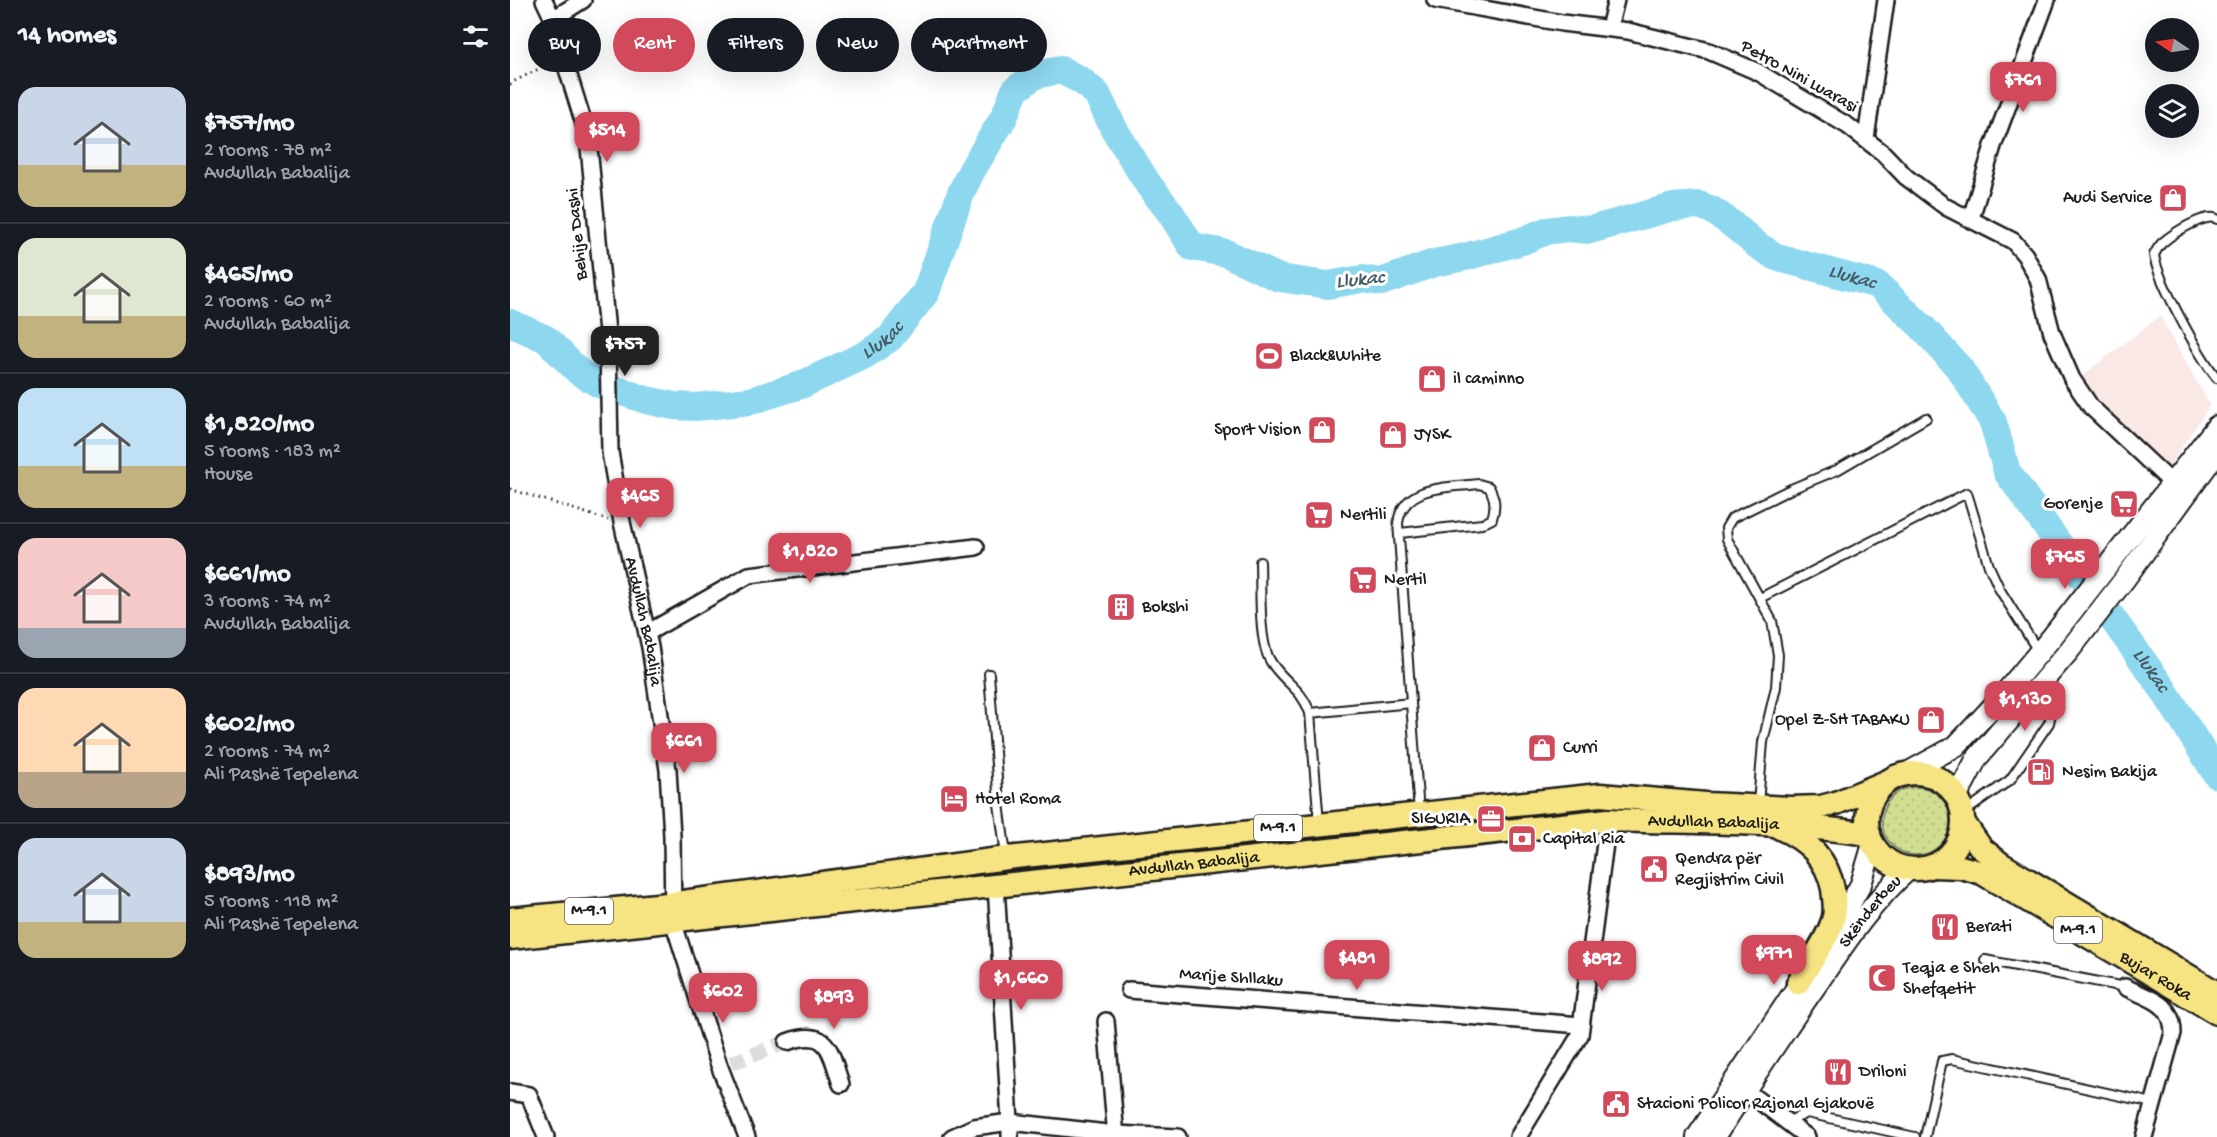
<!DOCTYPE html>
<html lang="en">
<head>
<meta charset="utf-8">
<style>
  body { margin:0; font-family:"Gochi Hand",sans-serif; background:#242831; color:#f1f3f6; height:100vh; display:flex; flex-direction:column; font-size:22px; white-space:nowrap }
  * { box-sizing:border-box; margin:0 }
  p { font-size:20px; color:#9ea1a6 }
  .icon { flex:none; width:33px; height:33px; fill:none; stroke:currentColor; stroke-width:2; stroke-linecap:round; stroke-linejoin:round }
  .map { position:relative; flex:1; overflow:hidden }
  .panel { display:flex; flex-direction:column; background:#171b24; width:510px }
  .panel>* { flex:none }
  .top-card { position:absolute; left:18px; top:18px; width:570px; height:54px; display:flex; gap:12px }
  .needle { width:39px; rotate:283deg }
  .buttons { position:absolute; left:1635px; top:18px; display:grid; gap:12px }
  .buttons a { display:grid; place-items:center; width:54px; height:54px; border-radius:50%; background:#171b24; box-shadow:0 6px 24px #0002; font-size:30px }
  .price { position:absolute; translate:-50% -51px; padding:0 14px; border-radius:12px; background:#d1495b; color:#fff; font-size:20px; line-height:39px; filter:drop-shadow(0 2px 3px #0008) }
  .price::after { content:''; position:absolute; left:50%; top:36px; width:18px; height:14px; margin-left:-9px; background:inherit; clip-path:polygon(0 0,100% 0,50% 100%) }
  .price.selected { background:#222; color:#fff }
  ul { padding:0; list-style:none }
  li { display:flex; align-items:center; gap:18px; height:150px; padding:0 18px }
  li+li { border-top:2px solid #363941 }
  li span { display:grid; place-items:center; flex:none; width:168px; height:120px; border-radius:18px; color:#555 }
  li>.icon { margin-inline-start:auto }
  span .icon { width:72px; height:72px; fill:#fffc; stroke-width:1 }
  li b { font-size:26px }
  h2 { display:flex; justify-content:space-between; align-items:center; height:72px; padding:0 18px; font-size:26px }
  .chip { padding:0 21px; border-radius:27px; background:#171b24; box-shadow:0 6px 24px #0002; font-size:21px; line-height:54px }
  .chip.selected { background:#d1495b; color:#fff }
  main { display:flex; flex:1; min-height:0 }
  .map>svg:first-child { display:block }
  .built { fill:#f9e8e6 }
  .grass { fill:url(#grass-dots); stroke:#767d56; stroke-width:1.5 }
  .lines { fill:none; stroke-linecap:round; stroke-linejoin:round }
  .river { stroke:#8dd7ef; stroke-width:28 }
  .street-tunnel { stroke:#ddd; stroke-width:15; stroke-dasharray:15 8; stroke-linecap:butt }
  .lane-casing { stroke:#1c1c1c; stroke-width:12 }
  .street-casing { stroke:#1c1c1c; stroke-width:20 }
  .secondary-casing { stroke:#1c1c1c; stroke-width:24 }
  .primary-casing { stroke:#1c1c1c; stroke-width:27 }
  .path { stroke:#1c1c1c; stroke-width:3; stroke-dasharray:1.5 4.5; stroke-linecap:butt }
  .lane { stroke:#fff; stroke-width:8 }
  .street { stroke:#fff; stroke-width:15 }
  .secondary { stroke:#fff; stroke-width:20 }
  .primary { stroke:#f6e381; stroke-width:22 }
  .labels { text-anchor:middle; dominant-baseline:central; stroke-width:6; stroke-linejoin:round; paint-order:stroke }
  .shield { fill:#fff; stroke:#606060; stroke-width:1.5 }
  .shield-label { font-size:16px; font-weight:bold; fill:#1c1c1c }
  .street-label { font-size:18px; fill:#1c1c1c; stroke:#fff }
  .poi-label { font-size:18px; fill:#1c1c1c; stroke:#fff; text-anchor:start }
  .water-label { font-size:20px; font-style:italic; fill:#445d66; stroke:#fff }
</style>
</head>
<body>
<main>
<section class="panel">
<h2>14 homes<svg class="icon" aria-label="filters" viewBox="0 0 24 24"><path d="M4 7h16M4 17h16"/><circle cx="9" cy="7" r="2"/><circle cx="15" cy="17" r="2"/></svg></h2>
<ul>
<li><span style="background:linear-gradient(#c9d6e8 65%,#c2b280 0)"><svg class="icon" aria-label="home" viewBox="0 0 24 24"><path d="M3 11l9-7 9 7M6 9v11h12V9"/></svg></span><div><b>$757/mo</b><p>2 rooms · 78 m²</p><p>Avdullah Babalija</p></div></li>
<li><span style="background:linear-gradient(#dfe7d0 65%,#c2b280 0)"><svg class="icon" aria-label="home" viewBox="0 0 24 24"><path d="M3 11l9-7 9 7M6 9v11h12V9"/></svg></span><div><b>$465/mo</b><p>2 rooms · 60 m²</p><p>Avdullah Babalija</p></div></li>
<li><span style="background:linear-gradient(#bfe0f5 65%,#c2b280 0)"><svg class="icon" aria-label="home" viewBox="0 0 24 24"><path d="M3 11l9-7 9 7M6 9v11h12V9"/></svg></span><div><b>$1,820/mo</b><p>5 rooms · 183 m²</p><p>House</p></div></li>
<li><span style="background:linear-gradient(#f6c9c9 75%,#9aa5b1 0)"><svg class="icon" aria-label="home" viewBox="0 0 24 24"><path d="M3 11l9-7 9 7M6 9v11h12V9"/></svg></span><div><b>$661/mo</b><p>3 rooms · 74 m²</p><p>Avdullah Babalija</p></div></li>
<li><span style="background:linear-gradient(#ffd9b3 70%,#b9a48a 0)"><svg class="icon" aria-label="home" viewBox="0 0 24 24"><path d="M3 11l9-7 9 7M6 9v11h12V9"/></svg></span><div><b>$602/mo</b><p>2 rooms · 74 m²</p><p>Ali Pashë Tepelena</p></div></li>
<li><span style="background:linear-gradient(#c9d6e8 70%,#c2b280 0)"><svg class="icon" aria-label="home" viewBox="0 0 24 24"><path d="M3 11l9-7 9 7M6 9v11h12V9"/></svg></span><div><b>$893/mo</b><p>5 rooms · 118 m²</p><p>Ali Pashë Tepelena</p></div></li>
</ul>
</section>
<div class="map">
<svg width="1707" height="1137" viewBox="0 0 1707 1137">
  <defs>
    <pattern id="grass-dots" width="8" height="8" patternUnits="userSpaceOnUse" patternTransform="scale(1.5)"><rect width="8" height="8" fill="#d1de91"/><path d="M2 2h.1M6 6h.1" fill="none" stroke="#b3be7c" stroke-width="1.8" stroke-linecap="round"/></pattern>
  </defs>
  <rect width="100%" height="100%" fill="#fff"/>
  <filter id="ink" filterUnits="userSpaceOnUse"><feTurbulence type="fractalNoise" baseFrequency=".0167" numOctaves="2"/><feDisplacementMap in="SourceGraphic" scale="12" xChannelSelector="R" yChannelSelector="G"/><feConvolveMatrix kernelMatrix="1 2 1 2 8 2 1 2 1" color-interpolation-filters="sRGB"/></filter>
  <g filter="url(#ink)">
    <!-- built -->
    <polygon class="built" points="1650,316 1700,405 1656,471 1569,378"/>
    <!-- grass -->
    <circle class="grass" cx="1406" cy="821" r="34"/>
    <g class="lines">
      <!-- river -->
      <path class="river" id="s1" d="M 0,323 L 36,339 L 69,372 L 89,384 L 136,400 L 164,406 L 186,407 L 240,401 L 291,385 L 355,355 L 380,338 L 416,292 L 451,193 L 462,170 L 494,117 L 505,90 L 525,75 L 551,70 L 572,81 L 587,94 L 604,129 L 638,184 L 660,212 L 682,247 L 716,253 L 769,278 L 818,285 L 852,279 L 871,282 L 924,263 L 955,257 L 1012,241 L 1036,231 L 1058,228 L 1080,230 L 1163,207 L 1189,205 L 1202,210 L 1222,224 L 1247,245 L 1266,257 L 1368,285 L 1413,328 L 1450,369 L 1483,422 L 1497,472 L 1653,689 L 1707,775"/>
      <!-- street-tunnel -->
      <polyline class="street-tunnel" points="221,1063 277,1042"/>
      <!-- lane casing -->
      <g class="lane-casing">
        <g id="lane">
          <path d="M 1707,219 C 1696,212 1662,234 1652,243 C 1649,246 1646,251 1644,255 C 1647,279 1690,358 1707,378"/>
          <path d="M 890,533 L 972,524 L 982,519 C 986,506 985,498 979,487 L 969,484 C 939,488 893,484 888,523 L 909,813"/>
          <path d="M 750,562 C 751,587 748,643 761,662 C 774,683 791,687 800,713 L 809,823"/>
          <polyline points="1250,598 1457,493 1479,566 1490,590 1528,651"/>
          <polyline points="479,674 489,804 496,855"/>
          <polyline points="800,713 901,703"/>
          <polyline points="1248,804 1253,742 1266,687 1268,655 1262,621 1217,539 1216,528 1222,518 1281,489 1327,470 1416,418"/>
          <polyline points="1453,813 1500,780 1539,723 1541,714 1530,689"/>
          <polyline points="1475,960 1615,987"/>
          <polyline points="1277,1122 1297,1113 1405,1137"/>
          <polyline points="1415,1137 1432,1061 1442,1059 1643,1103"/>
        </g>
      </g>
      <!-- street casing -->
      <g class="street-casing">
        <g id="street">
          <path id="s2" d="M 34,0 L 43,19 L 53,56 L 78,137 L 98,342 L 100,452 L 112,522 L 140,647 L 158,770 L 162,836 L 163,921 L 209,1065 L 237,1137"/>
          <polyline points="925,0 1052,23 1118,31 1199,51 1248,72 1338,126 1373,153 1396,177 1436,207 1503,241 1515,255 1528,279 1542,333 1562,379 1581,407 1663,484"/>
          <polyline points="43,19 73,0"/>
          <polyline points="1099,28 1106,0"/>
          <polyline points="1356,138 1376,0"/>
          <polyline points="1461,218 1483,146 1537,0"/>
          <polyline points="137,633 239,575 466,547"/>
          <polyline points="486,885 500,1122 500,1137"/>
          <path d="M 1615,987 C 1639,999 1663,1002 1663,1033 L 1634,1137"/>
          <polyline points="619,990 1071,1025"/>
          <polyline points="596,1021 606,1137"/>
          <path d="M 277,1042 C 319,1027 320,1051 331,1084"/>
          <polyline points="1228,1085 1297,1137"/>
          <polyline points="0,1092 19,1095 36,1137"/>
          <polyline points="442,1137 464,1127 500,1122 606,1134 668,1137"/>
          <polyline points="1008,1137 1070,1035 1098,820"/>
        </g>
      </g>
      <!-- secondary casing -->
      <g class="secondary-casing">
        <g id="secondary">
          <polyline points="1397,773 1446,746 1490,699 1542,637 1707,426"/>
          <polyline points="1447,796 1467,758 1558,652 1614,580 1707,452"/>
          <polyline points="1322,937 1351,884 1363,844"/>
          <polyline points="1187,1137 1298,971"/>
          <path id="s3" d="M 1205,1137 C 1238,1085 1272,1034 1307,984 C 1335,943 1362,902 1399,869"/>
        </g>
      </g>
      <!-- primary casing -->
      <g class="primary-casing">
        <g id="primary">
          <circle cx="1405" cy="821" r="48"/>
          <polyline points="1454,823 1471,848 1491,864 1707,993"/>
          <path d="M 1270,828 C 1297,840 1317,858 1323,889 C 1324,898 1326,908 1324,917 C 1319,938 1299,964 1288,983"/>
          <path id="s4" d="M 1423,866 L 1451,867 L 1472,873 L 1707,1013"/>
          <polyline points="0,919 158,904 497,858 1090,795 1196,804 1280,808 1311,807 1326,803 1376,782"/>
          <path id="s5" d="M 0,938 L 1098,820 C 1185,823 1273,821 1359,834"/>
        </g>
      </g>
      <!-- path -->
      <g class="path">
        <polyline points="0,85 3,82 40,63"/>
        <polyline points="0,489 98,520"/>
      </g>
      <!-- lane -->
      <use href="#lane" class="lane"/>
      <!-- street -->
      <use href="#street" class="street"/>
      <!-- secondary -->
      <use href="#secondary" class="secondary"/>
      <!-- primary -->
      <use href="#primary" class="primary"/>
    </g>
  </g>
  <!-- icons -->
  <defs>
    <g id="shop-square" transform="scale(1.5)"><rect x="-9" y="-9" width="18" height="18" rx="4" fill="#d1495b" stroke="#fff"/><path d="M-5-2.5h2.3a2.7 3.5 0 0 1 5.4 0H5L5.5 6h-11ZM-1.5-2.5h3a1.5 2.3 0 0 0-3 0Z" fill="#fff"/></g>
    <g id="stadium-square" transform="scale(1.5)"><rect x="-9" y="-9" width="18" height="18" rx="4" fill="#d1495b" stroke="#fff"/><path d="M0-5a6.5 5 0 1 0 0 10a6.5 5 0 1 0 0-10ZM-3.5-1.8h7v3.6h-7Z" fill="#fff"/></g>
    <g id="supermarket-square" transform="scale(1.5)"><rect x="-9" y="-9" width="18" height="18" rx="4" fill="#d1495b" stroke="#fff"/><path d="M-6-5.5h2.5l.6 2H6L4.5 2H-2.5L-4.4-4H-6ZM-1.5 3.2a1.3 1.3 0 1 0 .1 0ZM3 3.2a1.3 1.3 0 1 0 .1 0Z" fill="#fff"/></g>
    <g id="building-square" transform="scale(1.5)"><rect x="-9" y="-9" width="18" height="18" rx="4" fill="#d1495b" stroke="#fff"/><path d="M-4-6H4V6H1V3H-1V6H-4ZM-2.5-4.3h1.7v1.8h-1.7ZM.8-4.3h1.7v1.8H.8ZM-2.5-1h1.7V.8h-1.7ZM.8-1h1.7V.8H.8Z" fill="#fff"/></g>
    <g id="fuel-square" transform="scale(1.5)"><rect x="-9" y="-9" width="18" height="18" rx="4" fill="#d1495b" stroke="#fff"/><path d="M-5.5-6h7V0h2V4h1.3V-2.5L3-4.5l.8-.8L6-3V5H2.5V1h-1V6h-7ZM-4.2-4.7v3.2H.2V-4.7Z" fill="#fff"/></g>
    <g id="hotel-square" transform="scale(1.5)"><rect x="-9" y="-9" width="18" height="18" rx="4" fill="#d1495b" stroke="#fff"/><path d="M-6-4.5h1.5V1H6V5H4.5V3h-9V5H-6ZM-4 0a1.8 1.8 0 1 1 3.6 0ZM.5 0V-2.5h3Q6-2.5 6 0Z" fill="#fff"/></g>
    <g id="office-square" transform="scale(1.5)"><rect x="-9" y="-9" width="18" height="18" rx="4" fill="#d1495b" stroke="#fff"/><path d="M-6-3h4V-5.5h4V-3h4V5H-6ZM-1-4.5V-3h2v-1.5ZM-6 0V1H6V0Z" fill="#fff"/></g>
    <g id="bank-square" transform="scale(1.5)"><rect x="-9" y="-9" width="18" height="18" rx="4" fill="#d1495b" stroke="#fff"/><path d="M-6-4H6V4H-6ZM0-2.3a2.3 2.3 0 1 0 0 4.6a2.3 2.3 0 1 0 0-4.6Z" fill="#fff"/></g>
    <g id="civic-square" transform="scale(1.5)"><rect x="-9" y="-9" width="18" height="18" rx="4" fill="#d1495b" stroke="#fff"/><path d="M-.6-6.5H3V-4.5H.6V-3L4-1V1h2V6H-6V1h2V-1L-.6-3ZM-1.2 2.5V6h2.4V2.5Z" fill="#fff"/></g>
    <g id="restaurant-square" transform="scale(1.5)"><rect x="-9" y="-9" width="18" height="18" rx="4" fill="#d1495b" stroke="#fff"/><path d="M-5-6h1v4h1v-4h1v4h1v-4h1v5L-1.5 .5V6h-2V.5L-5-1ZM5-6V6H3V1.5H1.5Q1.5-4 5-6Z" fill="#fff"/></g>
    <g id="mosque-square" transform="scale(1.5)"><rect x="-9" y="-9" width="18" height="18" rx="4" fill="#d1495b" stroke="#fff"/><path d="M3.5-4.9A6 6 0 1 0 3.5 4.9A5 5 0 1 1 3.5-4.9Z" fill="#fff"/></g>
  </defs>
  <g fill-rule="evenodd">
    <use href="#shop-square" x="1663" y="198"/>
    <use href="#stadium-square" x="759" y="356"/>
    <use href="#shop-square" x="922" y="379"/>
    <use href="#shop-square" x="812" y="430"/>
    <use href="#shop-square" x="883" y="435"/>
    <use href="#supermarket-square" x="1614" y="504"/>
    <use href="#supermarket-square" x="809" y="515"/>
    <use href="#supermarket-square" x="853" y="580"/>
    <use href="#building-square" x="611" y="607"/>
    <use href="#shop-square" x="1421" y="720"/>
    <use href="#shop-square" x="1032" y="748"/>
    <use href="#fuel-square" x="1531" y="772"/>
    <use href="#hotel-square" x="444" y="799"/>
    <use href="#office-square" x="981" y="819"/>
    <use href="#bank-square" x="1012" y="839"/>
    <use href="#civic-square" x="1144" y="869"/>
    <use href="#restaurant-square" x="1435" y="927"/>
    <use href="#mosque-square" x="1372" y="978"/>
    <use href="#restaurant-square" x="1328" y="1072"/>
    <use href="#civic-square" x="1106" y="1104"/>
  </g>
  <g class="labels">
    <!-- shield labels -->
    <g class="shield">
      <rect x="744" y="815" width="48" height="26" rx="4.5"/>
      <rect x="55" y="898" width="48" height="26" rx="4.5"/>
      <rect x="1544" y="917" width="48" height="26" rx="4.5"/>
    </g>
    <g class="shield-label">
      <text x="768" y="828">M-9.1</text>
      <text x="79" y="911">M-9.1</text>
      <text x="1568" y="930">M-9.1</text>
    </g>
    <!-- street labels -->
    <g class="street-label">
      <text transform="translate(1289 77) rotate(29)">Petro Nini Luarasi</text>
      <text transform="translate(68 234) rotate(-96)">Behije Dashi</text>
      <text stroke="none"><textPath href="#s2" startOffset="633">Avdullah Babalija</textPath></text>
      <text stroke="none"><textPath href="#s5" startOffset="1210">Avdullah Babalija</textPath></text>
      <text stroke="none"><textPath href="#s5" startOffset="688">Avdullah Babalija</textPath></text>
      <text stroke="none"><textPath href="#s3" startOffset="274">Skënderbeu</textPath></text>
      <text stroke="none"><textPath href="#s4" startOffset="252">Bujar Roka</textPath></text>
      <text transform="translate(721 978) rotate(4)">Marije Shllaku</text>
    </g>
    <!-- poi labels -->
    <g class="poi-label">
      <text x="1642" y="198" text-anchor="end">Audi Service</text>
      <text x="780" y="356">Black&amp;White</text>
      <text x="943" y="379">il caminno</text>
      <text x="791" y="430" text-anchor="end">Sport Vision</text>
      <text x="904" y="435">JYSK</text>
      <text x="1593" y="504" text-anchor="end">Gorenje</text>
      <text x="830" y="515">Nertili</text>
      <text x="874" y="580">Nertil</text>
      <text x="632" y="607">Bokshi</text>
      <text x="1400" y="720" text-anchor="end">Opel Z-SH TABAKU</text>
      <text x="1053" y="748">Curri</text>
      <text x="1552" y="772">Nesim Bakija</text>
      <text x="465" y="799">Hotel Roma</text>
      <text x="960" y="819" text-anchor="end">SIGURIA</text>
      <text x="1033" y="839">Capital Ria</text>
      <text x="1165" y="859">Qendra për<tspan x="1165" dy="21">Regjistrim Civil</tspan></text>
      <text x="1456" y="927">Berati</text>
      <text x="1393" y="968">Teqja e Sheh<tspan x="1393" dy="21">Shefqetit</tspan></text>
      <text x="1349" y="1072">Driloni</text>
      <text x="1127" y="1104">Stacioni Policor Rajonal Gjakovë</text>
    </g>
    <!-- water labels -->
    <g class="water-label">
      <text stroke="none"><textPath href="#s1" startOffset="1672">Llukac</textPath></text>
      <text transform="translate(850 281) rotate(-6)">Llukac</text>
      <text stroke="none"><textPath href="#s1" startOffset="411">Llukac</textPath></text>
      <text stroke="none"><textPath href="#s1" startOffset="2176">Llukac</textPath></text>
    </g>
  </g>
</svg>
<div class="buttons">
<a><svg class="needle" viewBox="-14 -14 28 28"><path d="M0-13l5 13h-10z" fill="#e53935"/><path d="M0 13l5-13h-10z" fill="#9ea1a6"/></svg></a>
<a><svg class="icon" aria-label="layers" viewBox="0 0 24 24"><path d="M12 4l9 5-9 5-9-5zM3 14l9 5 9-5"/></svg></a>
</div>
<b class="price" style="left:1513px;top:113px">$761</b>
<b class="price" style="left:97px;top:163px">$514</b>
<b class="price selected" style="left:115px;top:377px">$757</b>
<b class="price" style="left:130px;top:529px">$465</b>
<b class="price" style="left:300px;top:584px">$1,820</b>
<b class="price" style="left:1555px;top:590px">$765</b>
<b class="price" style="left:1515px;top:732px">$1,130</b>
<b class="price" style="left:174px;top:774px">$661</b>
<b class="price" style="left:1264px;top:986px">$971</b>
<b class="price" style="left:847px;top:991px">$481</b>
<b class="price" style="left:1092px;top:992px">$892</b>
<b class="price" style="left:511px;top:1011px">$1,660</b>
<b class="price" style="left:213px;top:1024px">$602</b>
<b class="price" style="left:324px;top:1030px">$893</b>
<div class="top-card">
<a class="chip">Buy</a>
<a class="chip selected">Rent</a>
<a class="chip">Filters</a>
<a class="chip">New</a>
<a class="chip">Apartment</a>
</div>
</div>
</main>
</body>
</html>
